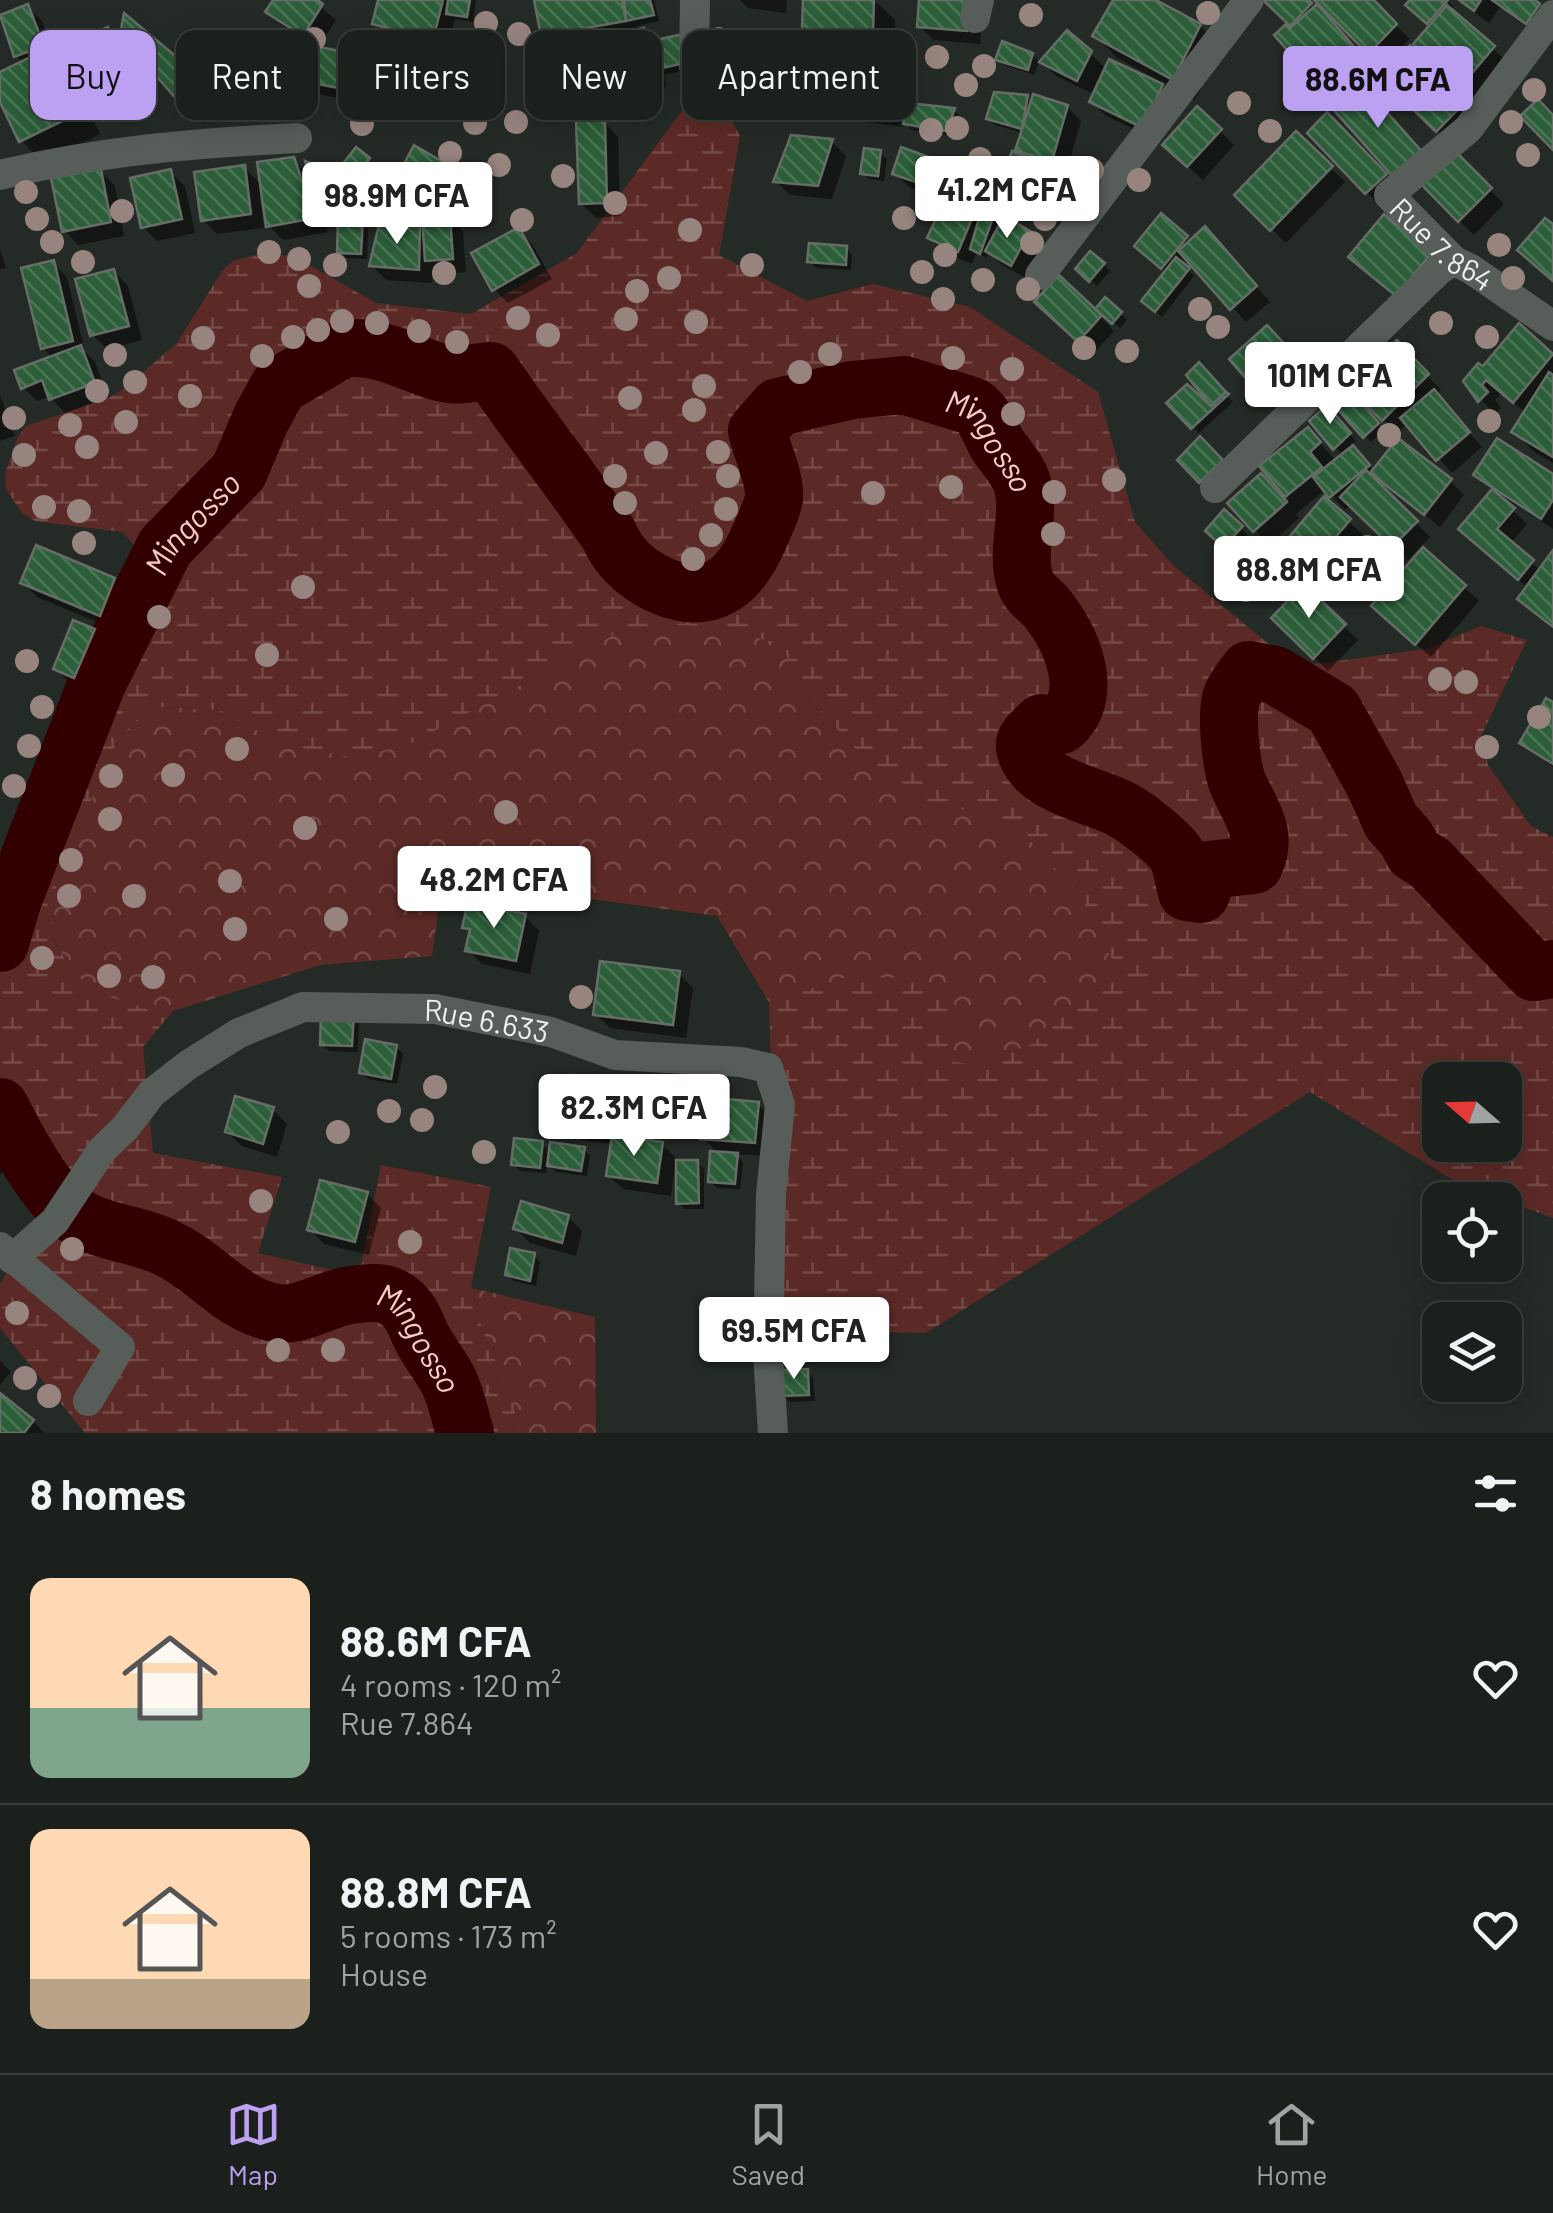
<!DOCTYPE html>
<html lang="en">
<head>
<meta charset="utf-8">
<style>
  body { margin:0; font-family:Barlow,sans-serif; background:#242825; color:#f1f3f6; height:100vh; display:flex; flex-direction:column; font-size:38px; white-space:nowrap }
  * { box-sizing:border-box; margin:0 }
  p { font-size:32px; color:#a0a3a3 }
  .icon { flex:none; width:55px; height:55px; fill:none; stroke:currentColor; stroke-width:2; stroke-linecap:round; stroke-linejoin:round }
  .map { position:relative; height:1433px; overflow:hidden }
  .sheet { display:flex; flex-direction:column; background:#1b201c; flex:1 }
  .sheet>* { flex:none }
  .banner { position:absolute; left:30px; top:30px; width:1000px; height:90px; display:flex; gap:20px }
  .needle { width:65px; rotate:290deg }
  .fabs { position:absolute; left:1422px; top:1062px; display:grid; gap:20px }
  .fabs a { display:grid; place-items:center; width:100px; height:100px; border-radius:20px; background:#1b201c; box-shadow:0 5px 25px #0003,0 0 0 2px #393e3b; font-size:50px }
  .price { position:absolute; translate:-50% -85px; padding:0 22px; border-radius:10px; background:#fff; color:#222; font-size:32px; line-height:65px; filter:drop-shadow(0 2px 5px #0008) }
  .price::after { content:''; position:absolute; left:50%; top:60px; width:30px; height:22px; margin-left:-15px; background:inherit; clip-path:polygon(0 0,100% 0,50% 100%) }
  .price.on { background:#bca0f2; color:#111 }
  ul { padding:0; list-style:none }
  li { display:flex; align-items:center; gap:30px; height:250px; padding:0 30px }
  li+li { border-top:2px solid #393e3b }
  li span { display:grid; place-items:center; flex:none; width:280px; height:200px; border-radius:20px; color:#555 }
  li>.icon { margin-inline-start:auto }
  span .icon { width:120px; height:120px; fill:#fffc; stroke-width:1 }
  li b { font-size:42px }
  h2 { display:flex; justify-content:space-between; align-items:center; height:120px; padding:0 30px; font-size:42px }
  .chip { padding:0 35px; border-radius:20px; background:#1b201c; box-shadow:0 5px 25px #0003,0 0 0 2px #393e3b; font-size:35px; line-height:90px }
  .chip.on { background:#bca0f2; color:#111 }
  .tabs { display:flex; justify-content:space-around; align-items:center; height:140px; border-top:2px solid #393e3b; background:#1b201c; font-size:28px; color:#a0a3a3 }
  .tabs a { display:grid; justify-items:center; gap:5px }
  .tabs .on { color:#bca0f2 }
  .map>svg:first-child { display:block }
  .forest { fill:url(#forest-crowns) }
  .wetland { fill:url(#wetland-marsh); fill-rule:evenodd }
  .shadow { fill:#0007 }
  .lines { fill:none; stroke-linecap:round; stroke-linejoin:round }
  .river { stroke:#320001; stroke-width:58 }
  .building { fill:url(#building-back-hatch); stroke:#666d67; stroke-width:2.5 }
  .street { stroke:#575e59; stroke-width:30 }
  .tree { fill:#97847f }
  .labels { text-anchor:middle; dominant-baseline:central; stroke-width:8; stroke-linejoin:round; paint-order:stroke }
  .street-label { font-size:30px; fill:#edf1ee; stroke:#1b211c }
  .water-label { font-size:32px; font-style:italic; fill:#f4cdc8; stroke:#1b211c }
</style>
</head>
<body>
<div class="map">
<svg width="1553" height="1433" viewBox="0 0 1553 1433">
  <defs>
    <pattern id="forest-crowns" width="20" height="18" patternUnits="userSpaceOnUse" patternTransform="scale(2.5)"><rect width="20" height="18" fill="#5c2a26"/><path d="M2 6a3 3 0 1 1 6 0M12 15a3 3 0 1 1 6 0" fill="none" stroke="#744946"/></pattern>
    <pattern id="wetland-marsh" width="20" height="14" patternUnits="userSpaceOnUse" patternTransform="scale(2.5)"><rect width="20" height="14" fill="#5c2a26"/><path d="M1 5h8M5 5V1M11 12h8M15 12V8" fill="none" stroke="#744946"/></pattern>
    <pattern id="building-back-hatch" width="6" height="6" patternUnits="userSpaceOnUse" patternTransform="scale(2.5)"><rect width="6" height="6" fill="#2c5e39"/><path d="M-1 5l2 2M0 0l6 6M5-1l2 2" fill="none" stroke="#4b7656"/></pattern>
  </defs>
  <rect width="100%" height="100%" fill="#242a25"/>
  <!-- forest -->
  <g class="forest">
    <polygon points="671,625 731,627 782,647 809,699 903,800 965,810 1031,841 1081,897 1118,971 1030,1045 975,1065 947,1061 947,1002 848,977 769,1002 717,916 443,879 432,956 320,965 173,1011 148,1009 94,993 70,968 53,937 54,893 110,753 136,722 160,707 216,710 288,745 410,744 619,632"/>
    <polygon points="471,1288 595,1317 596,1433 512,1433 516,1407 485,1338"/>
  </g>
  <!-- wetland -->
  <path class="wetland" d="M 704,95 L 719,98 L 740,136 L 719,255 L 807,301 L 873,284 L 970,307 L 1098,392 L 1135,522 L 1174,566 L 1287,659 L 1300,666 L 1426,649 L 1481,626 L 1527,640 L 1481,736 L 1488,765 L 1531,826 L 1553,837 L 1553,1218 L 1461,1185 L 1310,1092 L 926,1333 L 779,1330 L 769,1002 L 848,977 L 906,978 L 948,1002 L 948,1061 L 975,1065 L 1030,1045 L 1117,970 L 1081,897 L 1031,841 L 965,810 L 903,800 L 809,699 L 782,647 L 731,627 L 671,625 L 619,632 L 410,744 L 354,758 L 288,745 L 216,710 L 160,707 L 136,722 L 110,753 L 54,893 L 53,938 L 70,968 L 94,992 L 148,1009 L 173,1011 L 143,1047 L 153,1153 L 282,1177 L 258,1253 L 359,1276 L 381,1165 L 491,1187 L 471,1288 L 485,1338 L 516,1407 L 512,1433 L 85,1433 L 0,1328 L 0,1284 L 45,1213 L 0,1135 L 0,880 L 141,552 L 122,532 L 35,521 L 22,513 L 6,489 L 5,474 L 17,439 L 26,426 L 109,398 L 122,390 L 177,343 L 222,271 L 233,261 L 247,257 L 269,252 L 299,259 L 376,303 L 471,314 L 577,253 L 681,112 ZM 1440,1080 L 1505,1080 L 1505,1145 L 1440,1145 Z"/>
  <!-- shadow -->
  <g class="shadow">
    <polygon points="276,0 313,0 336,20 318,48 282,25 268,11"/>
    <polygon points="381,0 448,0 451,3 451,0 476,0 473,22 455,19 447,52 389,38 375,23"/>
    <polygon points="537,0 654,0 659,21 637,26 638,31 644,30 694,68 664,75 666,87 586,104 572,90 563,48 557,49 543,35"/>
    <polygon points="740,0 787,0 786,13 748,8"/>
    <polygon points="806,0 874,0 895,20 893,75 908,90 907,102 895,101 908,114 954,110 960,117 954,136 912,130 905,122 904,127 813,115 799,101 822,89 811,78 813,66 803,57"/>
    <polygon points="922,0 984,0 980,44 934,40 919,26"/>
    <polygon points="1116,0 1151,0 1200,26 1222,48 1195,100 1156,80 1176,100 1157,140 1106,116 1092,102 1095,95 1056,76 1043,62 1090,53 1107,70 1153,82 1155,78 1117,58 1096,36"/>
    <polygon points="1267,0 1306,0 1315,9 1321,3 1318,0 1370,0 1410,39 1383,66 1332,14 1329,16 1370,66 1358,77 1364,83 1361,86 1433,166 1450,149 1504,204 1474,235 1325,91 1277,36 1290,24"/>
    <polygon points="1413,0 1447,0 1454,7 1450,11 1508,62 1477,98 1431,58 1432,26 1409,5"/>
    <polygon points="1457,0 1531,0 1545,12 1534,28 1501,6 1489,23"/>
    <polygon points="28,7 42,21 56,58 70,72 76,85 80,83 108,30 122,44 141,93 100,110 79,91 100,134 43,163 22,141 0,96 0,75 23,63 17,56"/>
    <polygon points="122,34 209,86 223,101 204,124"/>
    <polygon points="1410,48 1478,118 1452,145 1382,76"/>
    <polygon points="784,54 798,68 794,86 745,73 731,58"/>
    <polygon points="1032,55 1039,62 1034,75 1004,65 998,59"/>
    <polygon points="355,56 369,70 363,103 308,92 293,78"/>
    <polygon points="429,68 443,82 433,118 387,106 373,92"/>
    <polygon points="241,94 275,100 282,107 276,117"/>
    <polygon points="1027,98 1033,103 1067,107 1081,121 1066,174 1041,167 1052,178 1030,222 1010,214 995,200 1028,160 1018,150 1023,133 995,125 989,118"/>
    <polygon points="1327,116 1399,190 1381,207 1310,133"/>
    <polygon points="604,122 618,137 620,216 596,218 581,203"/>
    <polygon points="1220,131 1234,145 1203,180 1180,159"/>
    <polygon points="1296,134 1345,182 1286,243 1237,195"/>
    <polygon points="831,141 846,156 832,199 790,195 776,181"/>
    <polygon points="880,152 887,159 884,181 869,179 863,173"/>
    <polygon points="293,160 312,179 317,169 351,221 362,221 368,228 367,259 346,258 340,252 341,219 329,223 322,216 328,232 283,240 269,226 265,197 260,198 264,228 217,234 203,220 244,167 263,187"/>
    <polygon points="368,160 374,166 356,189 345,180"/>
    <polygon points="407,164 456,173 463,180 454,195"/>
    <polygon points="944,165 958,179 951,197 977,204 1003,223 1029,233 1043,247 1026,278 1002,265 989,252 986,258 977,252 972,264 944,252 930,238 947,200 909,187 895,173"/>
    <polygon points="100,171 115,186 124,236 78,245 64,230"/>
    <polygon points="170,172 185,186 195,233 157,241 143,227"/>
    <polygon points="1161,217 1191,243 1219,244 1270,302 1246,322 1192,263 1187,269 1194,276 1162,317 1151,307 1167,273 1151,260"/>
    <polygon points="449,218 463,232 466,272 441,274 433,266 432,283 386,280 372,265 419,229 425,235"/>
    <polygon points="518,230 532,244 552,279 508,303 494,289"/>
    <polygon points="846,248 852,255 851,270 816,268 810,261"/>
    <polygon points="0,249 6,268 0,269"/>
    <polygon points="1091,254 1110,271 1097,286 1078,269"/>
    <polygon points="53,263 67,277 85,352 95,362 108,397 65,413 50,396 37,401 23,387 53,358 43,348"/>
    <polygon points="114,271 128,286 142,340 107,349 93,335"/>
    <polygon points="1105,301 1127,320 1120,328 1101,311 1098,314 1114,331 1093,354 1051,316 1095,312"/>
    <polygon points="1519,326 1553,354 1553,463 1535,453 1514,431 1526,413 1502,393 1495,400 1501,408 1494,414 1466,381 1483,369"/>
    <polygon points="1281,342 1316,379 1282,414 1268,400"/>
    <polygon points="1397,344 1441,390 1436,395 1482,447 1452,473 1408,423 1397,433 1352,388"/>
    <polygon points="1199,366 1233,402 1199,433 1170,403 1198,399 1204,394"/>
    <polygon points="1349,393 1384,431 1371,442 1336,404"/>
    <polygon points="0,395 15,436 0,441"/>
    <polygon points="1333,415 1356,441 1351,446 1374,472 1450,481 1464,495 1440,527 1382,481 1377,485 1430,537 1408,560 1352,505 1345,510 1326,489 1296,514 1299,518 1269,545 1230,503 1261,476 1287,502 1289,499 1263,467 1308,430 1336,461 1343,456 1312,421"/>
    <polygon points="1476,475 1553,477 1553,529 1503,497 1501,500 1527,524 1510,544 1541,571 1553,554 1553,629 1521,598 1528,588 1475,543 1493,491"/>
    <polygon points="1324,499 1363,535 1312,595 1358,640 1328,671 1274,618 1307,585 1290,570"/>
    <polygon points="1224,512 1248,535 1236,547 1241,552 1236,557 1208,531"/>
    <polygon points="1423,550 1479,601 1431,657 1389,620"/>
    <polygon points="114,580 128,594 114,629 37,597 23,583"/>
    <polygon points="93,632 108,646 88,690 70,683 55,668"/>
    <polygon points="1553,705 1553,767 1522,743"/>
    <polygon points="525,916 539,931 530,974 482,964 468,950 471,933 465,927"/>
    <polygon points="679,974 693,988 686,1038 610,1028 596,1014"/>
    <polygon points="323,1015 359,1022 358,1052 329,1051 322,1044"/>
    <polygon points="396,1047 403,1054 397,1084 368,1079 362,1073"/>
    <polygon points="610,1083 624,1097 619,1138 662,1144 676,1158 675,1163 697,1163 704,1169 704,1209 685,1209 678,1203 678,1166 675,1166 671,1196 623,1189 608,1175 613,1144 581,1140 567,1125"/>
    <polygon points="758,1104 772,1118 769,1156 735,1154 743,1162 740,1189 717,1188 710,1181 719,1154 703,1138"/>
    <polygon points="273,1110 287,1124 277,1157 242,1146 227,1132"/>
    <polygon points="542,1144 551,1153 584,1149 590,1156 587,1176 556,1172 547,1163 546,1173 520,1171 514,1165"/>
    <polygon points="0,1155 10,1165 0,1175"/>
    <polygon points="367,1194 381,1208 369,1255 324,1244 310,1229"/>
    <polygon points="568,1217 582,1231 576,1256 530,1243 516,1229"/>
    <polygon points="534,1256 540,1262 536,1286 514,1281 507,1275"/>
    <polygon points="0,1361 11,1372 0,1385"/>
    <polygon points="807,1371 813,1378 815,1401 790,1402 783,1395"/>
    <polygon points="0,1396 33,1421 44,1433 0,1433"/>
  </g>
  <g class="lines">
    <!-- river -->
    <g class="river">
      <path id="s1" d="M 0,943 L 12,902 L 97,683 L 165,547 L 239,471 L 261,419 L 279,386 L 342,349 C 378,343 409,364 443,373 C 457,377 476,372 491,371 C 529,427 571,479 609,535 C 618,557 637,574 658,584 C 709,608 740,584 760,535 C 765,523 772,511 774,498 C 775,476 762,451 757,431 L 778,407 L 852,390 L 904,385 L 972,406 C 986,415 989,430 997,444 C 1005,456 1018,470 1022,483 C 1032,516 1014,552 1026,584 C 1030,594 1039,599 1046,607 C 1072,638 1096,695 1061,725 L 1042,723 C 1036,729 1023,738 1025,748 C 1033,786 1093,794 1121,809 C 1135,816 1167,841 1176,854 C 1182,864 1184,881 1187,892 L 1201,894 L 1208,870 L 1254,865 C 1269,833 1251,813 1238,784 C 1231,767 1227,722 1230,704 C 1231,691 1242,680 1249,670 L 1275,675 L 1333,710 L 1374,783 L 1391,821 L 1406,838 L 1414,853 L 1430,863 L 1534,972 L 1553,969"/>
      <path id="s2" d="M 0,1107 C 16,1139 45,1193 73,1214 C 100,1233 137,1233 167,1248 C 206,1266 232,1306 277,1313 C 301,1317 327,1298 351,1295 C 366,1293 383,1290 396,1299 C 411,1309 414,1321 421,1336 C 429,1352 441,1366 449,1382 C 456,1397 460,1416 465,1433"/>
    </g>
  </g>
  <!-- building -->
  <g class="building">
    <polygon points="273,0 318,0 323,4 303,36 265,12"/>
    <polygon points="378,0 443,0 433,40 372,24"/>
    <polygon points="448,0 470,0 467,17 446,14"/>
    <polygon points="534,0 622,0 626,21 541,36"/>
    <polygon points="624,0 650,0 654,15 626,21"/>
    <polygon points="803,0 874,0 872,64 801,58"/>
    <polygon points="919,0 969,0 967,31 917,27"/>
    <polygon points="1113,0 1156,0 1201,24 1173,80 1092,36"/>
    <polygon points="1263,0 1309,0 1312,3 1290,26"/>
    <polygon points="1314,0 1374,0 1397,24 1368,54"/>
    <polygon points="1410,0 1448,0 1427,24 1405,5"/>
    <polygon points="1459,0 1481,0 1474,11"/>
    <polygon points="1492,0 1535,0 1540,4 1526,24"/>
    <polygon points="28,4 44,46 14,57 0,15"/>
    <polygon points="1317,4 1358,51 1318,85 1274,35 1286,24 1290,28"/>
    <polygon points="1447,5 1495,46 1462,85 1413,44"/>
    <polygon points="124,13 210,85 188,112 120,35"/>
    <polygon points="108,27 129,78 83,97 62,47"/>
    <polygon points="644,28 654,73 569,91 560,45"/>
    <polygon points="1067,30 1092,51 1077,81 1039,62"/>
    <polygon points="683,34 689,62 653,70 647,42"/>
    <polygon points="734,37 785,51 779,73 728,59"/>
    <polygon points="1002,41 1033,53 1028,70 995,60"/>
    <polygon points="298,43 356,54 349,90 291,79"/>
    <polygon points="1410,45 1465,102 1436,132 1379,76"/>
    <polygon points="49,48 81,112 19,142 0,102 0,72"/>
    <polygon points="389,51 430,65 419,106 370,93"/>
    <polygon points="1109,59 1163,84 1143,128 1089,102"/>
    <polygon points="810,63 895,74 894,89 808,79"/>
    <polygon points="1346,63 1359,75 1335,103 1321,91"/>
    <polygon points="246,81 277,98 269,112 238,94"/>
    <polygon points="1360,82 1424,154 1396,180 1332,108"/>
    <polygon points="799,83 893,95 890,114 796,102"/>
    <polygon points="994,92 1028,95 1022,129 986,119"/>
    <polygon points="1033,94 1068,105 1052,161 1015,151"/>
    <polygon points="1538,99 1553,115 1553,150 1520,116"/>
    <polygon points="908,103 955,108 947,131 903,124"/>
    <polygon points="1197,106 1222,129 1187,167 1162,145"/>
    <polygon points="1327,112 1387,174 1365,194 1307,133"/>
    <polygon points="605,120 607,203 579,204 576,121"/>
    <polygon points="1296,131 1333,166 1270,231 1234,195"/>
    <polygon points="791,135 833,139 818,186 773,182"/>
    <polygon points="414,145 458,171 447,190 404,164"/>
    <polygon points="1450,146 1492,188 1458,222 1416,179"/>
    <polygon points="356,147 370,158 349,185 335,174"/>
    <polygon points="901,147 945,163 936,189 892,174"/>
    <polygon points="864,148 881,150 878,176 860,174"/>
    <polygon points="1012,151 1040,162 1025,186 1016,210 992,200"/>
    <polygon points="294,157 315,218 266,227 257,162"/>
    <polygon points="305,161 319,166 344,211 320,217"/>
    <polygon points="245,165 251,214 201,221 194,172"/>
    <polygon points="101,169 111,222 62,232 51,178"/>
    <polygon points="171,169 182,219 141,228 130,178"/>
    <polygon points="948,193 979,202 958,252 927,238"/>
    <polygon points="982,208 995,212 980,254 970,249"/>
    <polygon points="1161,213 1188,236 1161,269 1134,246"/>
    <polygon points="1384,214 1431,254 1396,296 1348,257"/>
    <polygon points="450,215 453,259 425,261 422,218"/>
    <polygon points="1004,216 1030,231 1011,266 985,251"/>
    <polygon points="338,218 363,218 361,254 337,253"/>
    <polygon points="1545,218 1553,224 1553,281 1517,250"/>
    <polygon points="379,225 420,226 419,270 369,266"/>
    <polygon points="1205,226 1257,286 1230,310 1178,251"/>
    <polygon points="519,227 539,264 492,291 471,253"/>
    <polygon points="809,243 847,246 846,265 807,262"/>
    <polygon points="1090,251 1105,263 1089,282 1075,269"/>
    <polygon points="1176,257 1190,268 1155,312 1141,301"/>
    <polygon points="54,260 73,341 41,349 21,268"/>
    <polygon points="114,269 129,326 90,336 75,279"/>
    <polygon points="1059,275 1102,315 1078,342 1034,302"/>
    <polygon points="1105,297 1122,312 1112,324 1095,309"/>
    <polygon points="1519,323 1553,354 1513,403 1486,380 1482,385 1488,392 1478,402 1463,381 1478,363 1483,366"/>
    <polygon points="1267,325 1303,364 1266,402 1229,359"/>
    <polygon points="1397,340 1429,374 1382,421 1349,388"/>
    <polygon points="81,345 95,383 49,400 42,380 21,389 14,370"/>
    <polygon points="1199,362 1226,392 1211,406 1186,375"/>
    <polygon points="1549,372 1553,375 1553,457 1511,432"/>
    <polygon points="1187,384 1211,406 1226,392 1229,394 1191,429 1166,403"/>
    <polygon points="1349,389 1379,423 1363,438 1333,404"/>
    <polygon points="1434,389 1470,432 1436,461 1400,418"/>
    <polygon points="1327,405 1351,433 1333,450 1309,421"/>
    <polygon points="1308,427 1321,442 1310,452 1322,467 1285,497 1259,466"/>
    <polygon points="1200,436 1223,460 1199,483 1177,460"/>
    <polygon points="1398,438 1452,479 1424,515 1370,473"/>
    <polygon points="1497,438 1553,474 1553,500 1541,519 1473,475"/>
    <polygon points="1353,445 1370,465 1329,498 1313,477"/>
    <polygon points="1366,470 1418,521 1392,547 1340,497"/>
    <polygon points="1261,473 1287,502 1253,532 1227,503"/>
    <polygon points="1492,489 1515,508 1497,529 1534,560 1518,580 1458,529"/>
    <polygon points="1324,496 1351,519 1299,580 1273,556"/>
    <polygon points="1224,509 1243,526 1231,539 1236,544 1228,552 1205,531"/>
    <polygon points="36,545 115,578 100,616 20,583"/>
    <polygon points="1423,547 1466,585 1415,645 1371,606"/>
    <polygon points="1553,550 1553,627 1517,599"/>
    <polygon points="1304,584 1346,624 1313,659 1271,618"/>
    <polygon points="73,620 95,629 74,678 53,669"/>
    <polygon points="1546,698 1553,702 1553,764 1519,743"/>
    <polygon points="468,902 526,914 516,961 465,951 470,929 462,928"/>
    <polygon points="600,961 680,971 673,1025 593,1015"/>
    <polygon points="321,1012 354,1013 352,1046 320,1045"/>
    <polygon points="365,1039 397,1045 391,1079 359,1073"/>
    <polygon points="571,1075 611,1080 604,1132 564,1126"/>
    <polygon points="235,1096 274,1107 263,1144 225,1132"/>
    <polygon points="704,1097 759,1102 755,1143 700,1139"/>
    <polygon points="612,1135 663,1142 657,1183 606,1176"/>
    <polygon points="514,1138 543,1141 540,1168 511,1165"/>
    <polygon points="550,1142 585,1147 581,1171 547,1166"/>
    <polygon points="710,1151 738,1153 735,1184 708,1182"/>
    <polygon points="676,1160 698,1160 699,1203 676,1204"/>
    <polygon points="320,1180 368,1192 355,1242 307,1230"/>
    <polygon points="521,1201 569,1215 562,1243 513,1229"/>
    <polygon points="510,1248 535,1253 530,1281 505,1275"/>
    <polygon points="808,1369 809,1395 781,1396 779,1370"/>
    <polygon points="0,1393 34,1420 24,1433 0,1433"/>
  </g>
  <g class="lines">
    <!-- street -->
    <g class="street">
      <path id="s3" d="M 1553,15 L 1468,129 L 1389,195 L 1454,261 L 1471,269 L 1553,326"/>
      <polyline points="975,18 979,0"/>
      <polyline points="694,66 695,0"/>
      <path d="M 0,175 C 98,151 196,143 297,138"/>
      <polyline points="1040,275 1249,0"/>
      <polyline points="1215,488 1440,269 1454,261"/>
      <polyline points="0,1247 120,1347 88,1401"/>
      <path id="s4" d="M 12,1259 L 55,1221 L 102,1150 L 125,1128 L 152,1093 L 188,1065 L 239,1033 L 303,1007 L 435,1009 L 551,1032 L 615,1055 L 741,1062 L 768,1068 L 780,1105 L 771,1194 L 768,1354 L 773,1433"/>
    </g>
  </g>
  <!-- trees -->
  <g class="tree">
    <circle cx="1208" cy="13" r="12"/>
    <circle cx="1031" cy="15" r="12"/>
    <circle cx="486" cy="23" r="12"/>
    <circle cx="519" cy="34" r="12"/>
    <circle cx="314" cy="39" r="12"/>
    <circle cx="719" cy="39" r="12"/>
    <circle cx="937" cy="57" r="12"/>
    <circle cx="904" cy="61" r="12"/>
    <circle cx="984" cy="66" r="12"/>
    <circle cx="966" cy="85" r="12"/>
    <circle cx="1534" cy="90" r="12"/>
    <circle cx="704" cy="95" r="12"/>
    <circle cx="1239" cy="103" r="12"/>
    <circle cx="209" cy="104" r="12"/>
    <circle cx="890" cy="110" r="12"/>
    <circle cx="516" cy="122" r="12"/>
    <circle cx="1511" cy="122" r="12"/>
    <circle cx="475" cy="123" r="12"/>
    <circle cx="362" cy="124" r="12"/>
    <circle cx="957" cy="128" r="12"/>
    <circle cx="931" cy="130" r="12"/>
    <circle cx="1270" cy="131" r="12"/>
    <circle cx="450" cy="153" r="12"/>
    <circle cx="1528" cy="155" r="12"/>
    <circle cx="980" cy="159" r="12"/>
    <circle cx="499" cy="165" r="12"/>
    <circle cx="1092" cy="170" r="12"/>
    <circle cx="563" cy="176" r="12"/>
    <circle cx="1139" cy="180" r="12"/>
    <circle cx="1052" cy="183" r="12"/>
    <circle cx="26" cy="192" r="12"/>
    <circle cx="938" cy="194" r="12"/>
    <circle cx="615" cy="203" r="12"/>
    <circle cx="122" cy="211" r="12"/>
    <circle cx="904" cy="218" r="12"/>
    <circle cx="37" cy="219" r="12"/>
    <circle cx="1045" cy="219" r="12"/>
    <circle cx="522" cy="220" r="12"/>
    <circle cx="690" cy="230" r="12"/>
    <circle cx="52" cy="242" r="12"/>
    <circle cx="1032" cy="243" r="12"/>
    <circle cx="1499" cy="245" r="12"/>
    <circle cx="269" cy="252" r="12"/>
    <circle cx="945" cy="255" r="12"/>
    <circle cx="299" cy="259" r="12"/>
    <circle cx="83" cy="262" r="12"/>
    <circle cx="335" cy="265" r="12"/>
    <circle cx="752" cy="265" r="12"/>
    <circle cx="922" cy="272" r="12"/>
    <circle cx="444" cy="273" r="12"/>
    <circle cx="669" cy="278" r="12"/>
    <circle cx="1513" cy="278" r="12"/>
    <circle cx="983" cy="280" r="12"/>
    <circle cx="309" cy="286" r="12"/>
    <circle cx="1028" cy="289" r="12"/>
    <circle cx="637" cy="291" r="12"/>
    <circle cx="943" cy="299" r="12"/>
    <circle cx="1200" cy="309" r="12"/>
    <circle cx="518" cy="318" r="12"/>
    <circle cx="626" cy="319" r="12"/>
    <circle cx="342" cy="321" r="12"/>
    <circle cx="696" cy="322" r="12"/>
    <circle cx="377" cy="323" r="12"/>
    <circle cx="1441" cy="323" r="12"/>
    <circle cx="1218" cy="327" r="12"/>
    <circle cx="318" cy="330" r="12"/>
    <circle cx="419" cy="331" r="12"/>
    <circle cx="548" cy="335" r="12"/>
    <circle cx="293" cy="337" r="12"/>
    <circle cx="1487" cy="337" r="12"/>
    <circle cx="203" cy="338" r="12"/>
    <circle cx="457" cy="342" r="12"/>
    <circle cx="1084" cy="348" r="12"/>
    <circle cx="1127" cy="351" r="12"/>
    <circle cx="830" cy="354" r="12"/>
    <circle cx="115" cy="355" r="12"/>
    <circle cx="262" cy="356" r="12"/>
    <circle cx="953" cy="358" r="12"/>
    <circle cx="1012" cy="369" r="12"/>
    <circle cx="800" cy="372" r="12"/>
    <circle cx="1299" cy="376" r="12"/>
    <circle cx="135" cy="382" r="12"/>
    <circle cx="704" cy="386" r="12"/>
    <circle cx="97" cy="391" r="12"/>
    <circle cx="190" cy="396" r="12"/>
    <circle cx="630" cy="398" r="12"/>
    <circle cx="694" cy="410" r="12"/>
    <circle cx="1013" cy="414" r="12"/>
    <circle cx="14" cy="418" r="12"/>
    <circle cx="1489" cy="421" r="12"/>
    <circle cx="126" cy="422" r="12"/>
    <circle cx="70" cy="425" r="12"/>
    <circle cx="1389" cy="435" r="12"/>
    <circle cx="87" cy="447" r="12"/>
    <circle cx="718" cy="452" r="12"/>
    <circle cx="656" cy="453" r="12"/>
    <circle cx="24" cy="455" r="12"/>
    <circle cx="615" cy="476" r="12"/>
    <circle cx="728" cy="476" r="12"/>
    <circle cx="1114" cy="480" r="12"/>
    <circle cx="951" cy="487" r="12"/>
    <circle cx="1054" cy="492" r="12"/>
    <circle cx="873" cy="493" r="12"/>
    <circle cx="625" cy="503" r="12"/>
    <circle cx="44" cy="507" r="12"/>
    <circle cx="726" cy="509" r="12"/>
    <circle cx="79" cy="511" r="12"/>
    <circle cx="1053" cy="534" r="12"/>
    <circle cx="711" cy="535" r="12"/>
    <circle cx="84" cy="543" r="12"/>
    <circle cx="1367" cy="547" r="12"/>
    <circle cx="693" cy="559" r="12"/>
    <circle cx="303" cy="587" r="12"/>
    <circle cx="1246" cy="590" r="12"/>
    <circle cx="159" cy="617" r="12"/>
    <circle cx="267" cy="655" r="12"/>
    <circle cx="27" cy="661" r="12"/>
    <circle cx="1440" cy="679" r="12"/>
    <circle cx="1466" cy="682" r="12"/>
    <circle cx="42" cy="707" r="12"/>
    <circle cx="1539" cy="717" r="12"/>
    <circle cx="29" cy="746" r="12"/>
    <circle cx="1487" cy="747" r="12"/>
    <circle cx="237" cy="749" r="12"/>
    <circle cx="173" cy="775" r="12"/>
    <circle cx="111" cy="776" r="12"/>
    <circle cx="14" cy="786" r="12"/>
    <circle cx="506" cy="812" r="12"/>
    <circle cx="110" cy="819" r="12"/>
    <circle cx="305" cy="828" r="12"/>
    <circle cx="71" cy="860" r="12"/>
    <circle cx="230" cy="881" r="12"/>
    <circle cx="69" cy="896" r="12"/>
    <circle cx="134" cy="896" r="12"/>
    <circle cx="336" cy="919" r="12"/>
    <circle cx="235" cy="929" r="12"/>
    <circle cx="42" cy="958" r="12"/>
    <circle cx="109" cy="976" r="12"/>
    <circle cx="153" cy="977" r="12"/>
    <circle cx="581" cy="997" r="12"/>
    <circle cx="435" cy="1087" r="12"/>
    <circle cx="389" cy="1111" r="12"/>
    <circle cx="422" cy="1120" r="12"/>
    <circle cx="338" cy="1132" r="12"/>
    <circle cx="484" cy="1152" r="12"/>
    <circle cx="261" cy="1201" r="12"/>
    <circle cx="410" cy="1242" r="12"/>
    <circle cx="72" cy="1249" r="12"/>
    <circle cx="17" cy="1313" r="12"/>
    <circle cx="278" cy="1350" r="12"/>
    <circle cx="333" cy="1350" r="12"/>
    <circle cx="25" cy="1378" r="12"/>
    <circle cx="49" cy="1396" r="12"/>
  </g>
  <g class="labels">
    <!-- street labels -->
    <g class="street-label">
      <text stroke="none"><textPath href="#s3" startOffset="318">Rue 7.864</textPath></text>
      <text stroke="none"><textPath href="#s4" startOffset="578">Rue 6.633</textPath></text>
    </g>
    <!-- water labels -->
    <g class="water-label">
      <text stroke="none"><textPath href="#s1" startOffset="1638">Mingosso</textPath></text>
      <text stroke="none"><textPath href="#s1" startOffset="465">Mingosso</textPath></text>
      <text stroke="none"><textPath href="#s2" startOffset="528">Mingosso</textPath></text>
    </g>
  </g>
</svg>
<div class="fabs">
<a><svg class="needle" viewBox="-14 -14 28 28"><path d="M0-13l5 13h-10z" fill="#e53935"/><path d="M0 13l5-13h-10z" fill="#a0a3a3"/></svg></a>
<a><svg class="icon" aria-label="locate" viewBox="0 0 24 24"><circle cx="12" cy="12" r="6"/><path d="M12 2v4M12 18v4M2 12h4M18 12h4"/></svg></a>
<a><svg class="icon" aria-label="layers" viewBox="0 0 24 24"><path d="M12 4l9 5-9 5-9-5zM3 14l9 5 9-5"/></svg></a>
</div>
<b class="price on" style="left:1378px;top:131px">88.6M CFA</b>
<b class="price" style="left:1007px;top:241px">41.2M CFA</b>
<b class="price" style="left:397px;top:247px">98.9M CFA</b>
<b class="price" style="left:1330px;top:427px">101M CFA</b>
<b class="price" style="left:1309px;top:621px">88.8M CFA</b>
<b class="price" style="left:494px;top:931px">48.2M CFA</b>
<b class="price" style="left:634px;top:1159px">82.3M CFA</b>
<b class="price" style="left:794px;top:1382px">69.5M CFA</b>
<div class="banner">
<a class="chip on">Buy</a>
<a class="chip">Rent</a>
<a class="chip">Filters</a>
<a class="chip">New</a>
<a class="chip">Apartment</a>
</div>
</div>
<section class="sheet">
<h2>8 homes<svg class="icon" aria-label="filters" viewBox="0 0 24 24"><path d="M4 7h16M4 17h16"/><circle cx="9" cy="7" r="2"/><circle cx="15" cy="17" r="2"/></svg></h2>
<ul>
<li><span style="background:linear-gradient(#ffd9b3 65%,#7fa58c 0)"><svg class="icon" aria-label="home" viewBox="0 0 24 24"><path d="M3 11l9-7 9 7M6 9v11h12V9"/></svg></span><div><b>88.6M CFA</b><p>4 rooms · 120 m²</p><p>Rue 7.864</p></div><svg class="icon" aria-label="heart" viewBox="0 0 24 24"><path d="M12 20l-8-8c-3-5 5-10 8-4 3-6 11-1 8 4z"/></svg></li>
<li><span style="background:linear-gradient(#ffd9b3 75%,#b9a48a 0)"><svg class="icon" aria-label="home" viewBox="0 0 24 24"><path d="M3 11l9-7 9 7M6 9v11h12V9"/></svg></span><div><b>88.8M CFA</b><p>5 rooms · 173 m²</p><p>House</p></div><svg class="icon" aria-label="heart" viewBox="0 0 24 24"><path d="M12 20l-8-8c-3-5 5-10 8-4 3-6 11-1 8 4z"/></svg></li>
</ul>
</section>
<nav class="tabs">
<a class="on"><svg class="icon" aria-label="map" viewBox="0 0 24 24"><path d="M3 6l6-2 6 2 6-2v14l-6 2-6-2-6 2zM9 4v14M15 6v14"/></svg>Map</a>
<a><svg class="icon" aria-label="saved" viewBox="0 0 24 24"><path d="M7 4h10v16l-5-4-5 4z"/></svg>Saved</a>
<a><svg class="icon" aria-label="home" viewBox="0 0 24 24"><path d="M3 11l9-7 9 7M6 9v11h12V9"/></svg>Home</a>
</nav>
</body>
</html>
